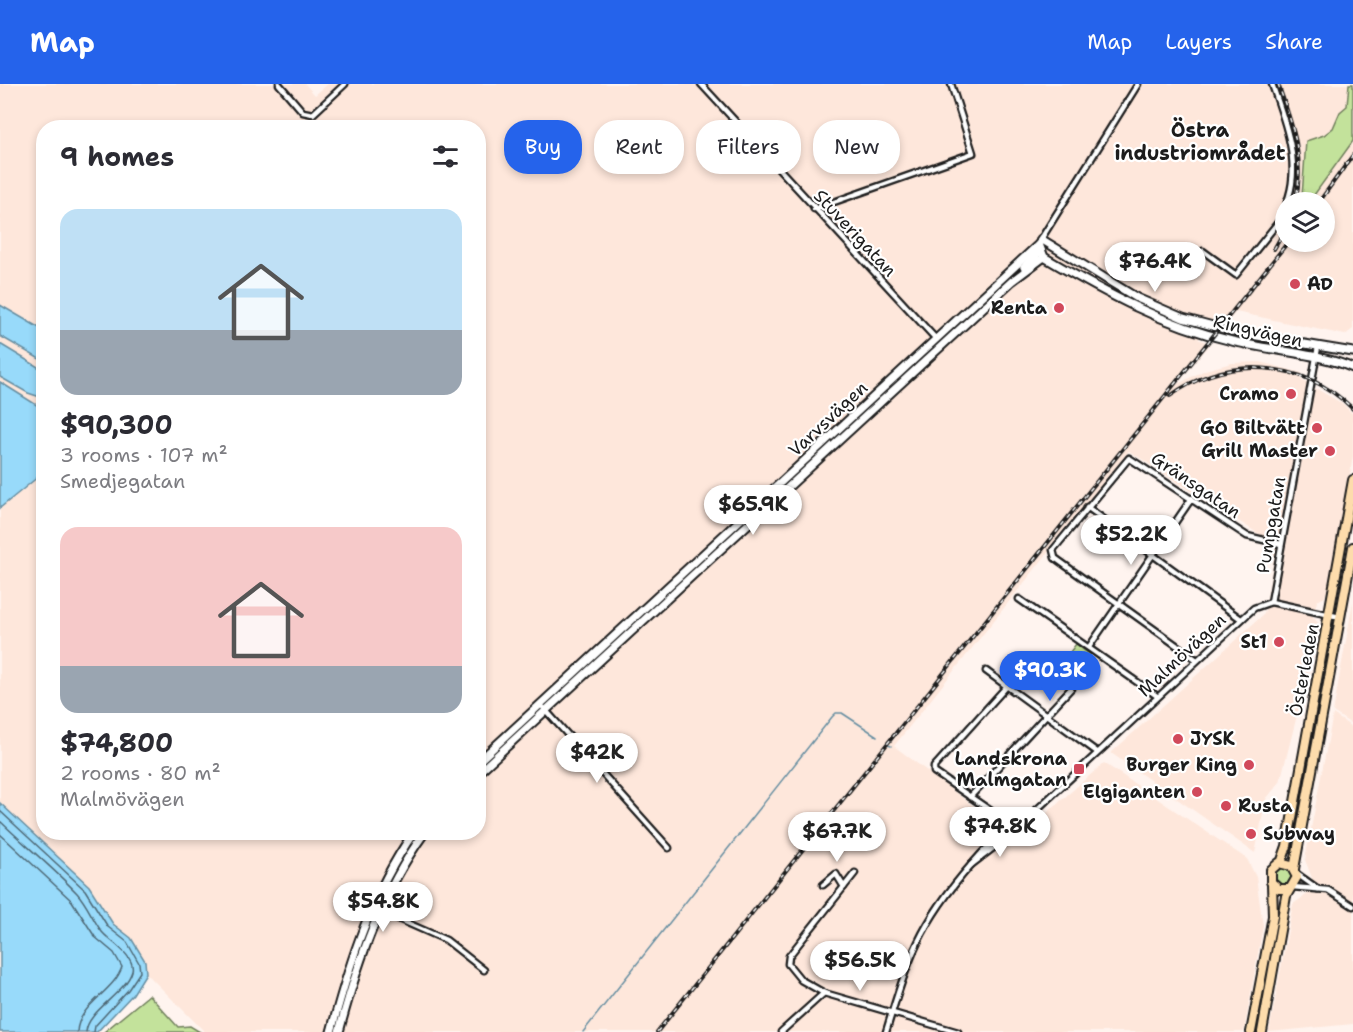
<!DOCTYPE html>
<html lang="en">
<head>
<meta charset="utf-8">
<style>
  body { margin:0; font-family:"Shantell Sans",sans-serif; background:#f7f7f7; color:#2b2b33; height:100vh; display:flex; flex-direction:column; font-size:22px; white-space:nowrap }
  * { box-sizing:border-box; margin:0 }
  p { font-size:20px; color:#7c7c81 }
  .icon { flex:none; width:33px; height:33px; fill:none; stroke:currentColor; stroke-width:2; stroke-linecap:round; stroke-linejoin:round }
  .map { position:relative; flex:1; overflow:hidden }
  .side { position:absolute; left:36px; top:36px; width:450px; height:720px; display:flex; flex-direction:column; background:#fff; border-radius:24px; box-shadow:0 3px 9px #0003 }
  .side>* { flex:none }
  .banner { position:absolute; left:504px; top:36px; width:570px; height:54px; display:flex; gap:12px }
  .buttons { position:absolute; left:1275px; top:108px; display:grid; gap:12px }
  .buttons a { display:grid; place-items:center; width:60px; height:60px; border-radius:50%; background:#fff; box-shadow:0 3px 9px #0003; font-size:30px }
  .price { position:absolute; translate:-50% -51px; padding:0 14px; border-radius:21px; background:#fff; color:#222; font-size:20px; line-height:39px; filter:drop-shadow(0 2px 3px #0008) }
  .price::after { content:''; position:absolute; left:50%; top:36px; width:18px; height:14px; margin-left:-9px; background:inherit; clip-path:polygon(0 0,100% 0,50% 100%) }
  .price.active { background:#2563eb; color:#fff }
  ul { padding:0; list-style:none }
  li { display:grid; align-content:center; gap:12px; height:318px; padding:0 24px }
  li span { display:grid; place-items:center; height:186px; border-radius:18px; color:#555 }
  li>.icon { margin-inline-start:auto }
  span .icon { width:108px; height:108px; fill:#fffc; stroke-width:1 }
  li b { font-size:26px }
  h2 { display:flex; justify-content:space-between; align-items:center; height:72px; padding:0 24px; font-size:26px }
  .chip { padding:0 21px; border-radius:24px; background:#fff; box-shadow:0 3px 9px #0003; font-size:21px; line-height:54px }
  .chip.active { background:#2563eb; color:#fff }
  header { display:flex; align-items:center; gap:36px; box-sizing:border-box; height:84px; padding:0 30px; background:#2563eb; color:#fff }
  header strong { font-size:28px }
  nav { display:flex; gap:33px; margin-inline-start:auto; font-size:21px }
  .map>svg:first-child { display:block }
  .built { fill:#fee7db; fill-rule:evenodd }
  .green { fill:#c3e29b; stroke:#707f5c; stroke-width:1.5 }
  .water { fill:#98dafa; stroke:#668ea1; stroke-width:1.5 }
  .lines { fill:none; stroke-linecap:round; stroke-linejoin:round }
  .shore { stroke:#4e6875; stroke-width:1.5 }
  .stream { stroke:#668ea1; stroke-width:1.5 }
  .street-casing { stroke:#1c1c1c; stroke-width:9 }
  .secondary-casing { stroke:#1c1c1c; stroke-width:11 }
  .primary-casing { stroke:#1c1c1c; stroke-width:12 }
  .street { stroke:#fff; stroke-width:4.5 }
  .secondary { stroke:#fff; stroke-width:7 }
  .primary { stroke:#fddcac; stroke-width:8 }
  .rail-casing { stroke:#1c1c1c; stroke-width:4 }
  .rail { stroke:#fff; stroke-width:1.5; stroke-dasharray:4.5; stroke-linecap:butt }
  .poi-dot { fill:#d1495b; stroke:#fff; stroke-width:2 }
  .labels { text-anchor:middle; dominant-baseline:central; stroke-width:4.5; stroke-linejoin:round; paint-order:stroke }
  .street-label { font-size:18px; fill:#1c1c1c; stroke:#fff }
  .poi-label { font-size:18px; font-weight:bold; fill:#1c1c1c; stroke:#fff; text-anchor:end }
  .neighbourhood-label { font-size:20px; font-weight:bold; fill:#1c1c1c; stroke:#fff }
</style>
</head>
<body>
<header>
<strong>Map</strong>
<nav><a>Map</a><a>Layers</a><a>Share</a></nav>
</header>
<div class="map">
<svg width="1353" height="948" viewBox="0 0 1353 948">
  <rect width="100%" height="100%" fill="#fff4ef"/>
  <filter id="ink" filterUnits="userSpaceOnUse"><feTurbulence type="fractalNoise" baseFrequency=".0167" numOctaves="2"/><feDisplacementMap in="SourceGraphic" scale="12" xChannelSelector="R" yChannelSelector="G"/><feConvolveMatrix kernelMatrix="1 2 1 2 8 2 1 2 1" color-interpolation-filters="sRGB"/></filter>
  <g filter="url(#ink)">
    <!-- built -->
    <g class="built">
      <path d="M 0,0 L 305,0 L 315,11 L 328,0 L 1353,0 L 1353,245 L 1345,251 L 1236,228 L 1228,237 L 1216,231 L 1198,255 L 1210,260 L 1176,301 L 1205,286 L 1232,279 L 1260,278 L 1302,289 L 1301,296 L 1343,320 L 1353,330 L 1353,372 L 1332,495 L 1325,513 L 1317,517 L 1313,533 L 1320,541 L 1280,698 L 1266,715 L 1255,769 L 1111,669 L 1264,530 L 1274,474 L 1271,455 L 1262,452 L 1129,367 L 894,662 L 1017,755 L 1104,679 L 1247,775 L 1256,793 L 1263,842 L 1244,948 L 205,948 L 146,889 L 145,877 L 131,854 L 113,840 L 89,802 L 0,719 ZM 44,44 L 478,44 L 478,748 L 44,748 ZM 1286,118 L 1324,118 L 1324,158 L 1286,158 Z"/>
      <polygon points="1353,518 1353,641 1333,628"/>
      <polygon points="1333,630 1353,644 1353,940 1269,948 1293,820 1309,809 1312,794 1305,776"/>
    </g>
    <!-- green -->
    <g class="green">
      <polygon points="1349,0 1353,0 1353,57 1309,118 1302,113 1306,57 1324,51 1333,44 1340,28 1347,22"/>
      <polygon points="1076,560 1090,571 1078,587 1064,576"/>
      <circle cx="1283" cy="792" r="9"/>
      <polygon points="149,911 178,943 190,942 200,948 104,948"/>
    </g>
    <!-- water -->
    <g class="water">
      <polygon points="0,221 43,246 43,277 0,252"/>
      <polygon points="0,260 43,286 43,314 28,309 0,293"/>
      <polygon points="0,298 43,325 44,388 0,424"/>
      <polygon points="0,719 89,802 113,840 131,854 145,877 146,889 133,910 97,948 0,948"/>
    </g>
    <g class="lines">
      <!-- shore -->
      <g class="shore">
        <polyline points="0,727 85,806 108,843 127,858 139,879 140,888 128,906 95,942 94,948"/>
        <path d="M 0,737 C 25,761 53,784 77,809 C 87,820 93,836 102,848 C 109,857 136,872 132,887 C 126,909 87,927 86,948"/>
        <path d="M 0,750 L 72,817 L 95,853 L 114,869 L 122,883 C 114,908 78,921 77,948"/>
      </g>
      <!-- stream -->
      <g class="stream">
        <polyline points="888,661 891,662"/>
        <polyline points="583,948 832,633 836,629 842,629 877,652"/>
      </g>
      <!-- street casing -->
      <g class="street-casing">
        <g id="street">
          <polyline points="279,0 303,28 313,30 345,0"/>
          <polyline points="701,0 936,255"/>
          <path d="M 1272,0 C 1285,38 1302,79 1287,118"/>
          <polyline points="814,125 973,69 951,0"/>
          <polyline points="1041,155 1138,0"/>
          <polyline points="1203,167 1236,191 1280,136 1286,123"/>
          <polyline points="1087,423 1241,535"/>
          <polyline points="1019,515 1157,612"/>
          <polyline points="1271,518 1318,263"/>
          <polyline points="1089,563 1192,414"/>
          <polyline points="1197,576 1055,474 1053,466 1129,374 1247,452 1281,460"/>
          <polyline points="986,587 1097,668"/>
          <polyline points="1007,602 934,683 934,688 994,729 1011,747"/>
          <polyline points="541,621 669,764"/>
          <polyline points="970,713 1076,599"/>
          <polyline points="971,781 1005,755 1254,524 1271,518 1340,533"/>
          <polyline points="1297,790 1318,805"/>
          <polyline points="823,801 836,790 844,803"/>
          <polyline points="1292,803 1328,806 1353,822"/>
          <polyline points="371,823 446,856 484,886"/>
          <polyline points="824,909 801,896 788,880 789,872 855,789"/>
          <polyline points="781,948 824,909 958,948"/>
          <path d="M 886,948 C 908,875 920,839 971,781 C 983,768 993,755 1009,748"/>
        </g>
      </g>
      <!-- secondary casing -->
      <g class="secondary-casing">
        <g id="secondary">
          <path d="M 1039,160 L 1044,173 C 1105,209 1163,241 1232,257 C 1267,266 1323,270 1353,284"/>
          <polyline points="1024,183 1037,170 1041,155 1137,214 1183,234 1239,249 1353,268"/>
          <polyline points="478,678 1039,160"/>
          <polyline points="478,689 1012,197 1044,173"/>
          <path d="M 331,948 C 350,877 371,810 414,748"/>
          <path d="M 339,948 C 358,877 381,809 425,748"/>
        </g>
      </g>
      <!-- primary casing -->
      <g class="primary-casing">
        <g id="primary">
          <polyline points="1281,779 1287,762 1353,396"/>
          <polyline points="1294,785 1353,463"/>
          <polyline points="1251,948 1273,832 1272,800"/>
          <polyline points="1262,948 1286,812 1297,793 1291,782 1279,779 1271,786 1271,798 1279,805 1289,805"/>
        </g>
      </g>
      <!-- street -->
      <use href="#street" class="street"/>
      <!-- secondary -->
      <use href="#secondary" class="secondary"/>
      <!-- primary -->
      <use href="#primary" class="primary"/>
      <!-- rail casing -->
      <g class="rail-casing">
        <g id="rail">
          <path d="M 1278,0 C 1292,39 1306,76 1295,118"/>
          <polyline points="1319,118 1353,71"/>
          <polyline points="1274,165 1286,144"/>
          <path d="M 1170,312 C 1227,271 1302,275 1353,325"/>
          <polyline points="657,948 1288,158"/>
        </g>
      </g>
      <!-- rail -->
      <use href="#rail" class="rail"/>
    </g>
  </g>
  <!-- markers -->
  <g class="poi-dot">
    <circle cx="1295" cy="200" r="6"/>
    <circle cx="1059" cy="224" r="6"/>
    <circle cx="1291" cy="310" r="6"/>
    <circle cx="1317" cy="344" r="6"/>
    <circle cx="1330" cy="367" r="6"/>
    <circle cx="1279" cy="558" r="6"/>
    <circle cx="1178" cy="655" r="6"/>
    <circle cx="1249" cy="681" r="6"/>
    <rect x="1073" y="679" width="12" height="12" rx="3"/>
    <circle cx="1197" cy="708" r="6"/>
    <circle cx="1226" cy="722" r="6"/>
    <circle cx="1251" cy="750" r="6"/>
  </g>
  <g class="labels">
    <!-- street labels -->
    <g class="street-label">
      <text transform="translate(855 149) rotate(47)">Stuverigatan</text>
      <text transform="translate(1258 247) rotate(13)">Ringvägen</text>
      <text transform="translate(828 335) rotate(-43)">Varvsvägen</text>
      <text transform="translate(1196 401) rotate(34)">Gränsgatan</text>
      <text transform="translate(1271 441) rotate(-80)">Pumpgatan</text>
      <text transform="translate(1182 571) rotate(-43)">Malmövägen</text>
      <text transform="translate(1304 586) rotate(-79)">Österleden</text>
    </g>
    <!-- poi labels -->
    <g class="poi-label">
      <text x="1307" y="200" text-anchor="start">AD</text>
      <text x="1047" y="224">Renta</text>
      <text x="1279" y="310">Cramo</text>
      <text x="1305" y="344">GO Biltvätt</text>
      <text x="1318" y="367">Grill Master</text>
      <text x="1267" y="558">St1</text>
      <text x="1190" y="655" text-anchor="start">JYSK</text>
      <text x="1067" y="675">Landskrona<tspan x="1067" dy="21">Malmgatan</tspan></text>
      <text x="1237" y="681">Burger King</text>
      <text x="1185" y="708">Elgiganten</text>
      <text x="1238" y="722" text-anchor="start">Rusta</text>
      <text x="1263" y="750" text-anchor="start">Subway</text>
    </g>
    <!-- neighbourhood labels -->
    <g class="neighbourhood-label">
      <text x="1200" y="46">Östra<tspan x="1200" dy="23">industriområdet</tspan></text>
    </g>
  </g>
</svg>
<div class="buttons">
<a><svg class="icon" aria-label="layers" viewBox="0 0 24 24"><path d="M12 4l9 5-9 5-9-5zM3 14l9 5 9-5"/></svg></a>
</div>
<b class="price" style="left:1155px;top:209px">$76.4K</b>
<b class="price" style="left:753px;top:452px">$65.9K</b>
<b class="price" style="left:1131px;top:482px">$52.2K</b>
<b class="price active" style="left:1050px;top:618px">$90.3K</b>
<b class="price" style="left:597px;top:700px">$42K</b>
<b class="price" style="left:1000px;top:774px">$74.8K</b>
<b class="price" style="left:837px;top:779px">$67.7K</b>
<b class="price" style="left:383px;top:849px">$54.8K</b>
<b class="price" style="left:860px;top:908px">$56.5K</b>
<div class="banner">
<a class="chip active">Buy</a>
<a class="chip">Rent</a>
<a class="chip">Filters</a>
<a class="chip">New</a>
</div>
<section class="side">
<h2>9 homes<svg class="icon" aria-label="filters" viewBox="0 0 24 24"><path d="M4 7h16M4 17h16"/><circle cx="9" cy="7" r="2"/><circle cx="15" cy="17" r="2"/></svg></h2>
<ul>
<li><span style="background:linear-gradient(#bfe0f5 65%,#9aa5b1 0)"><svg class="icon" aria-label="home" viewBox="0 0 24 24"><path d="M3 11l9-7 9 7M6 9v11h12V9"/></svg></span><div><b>$90,300</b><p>3 rooms · 107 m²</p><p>Smedjegatan</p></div></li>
<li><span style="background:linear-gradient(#f6c9c9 75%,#9aa5b1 0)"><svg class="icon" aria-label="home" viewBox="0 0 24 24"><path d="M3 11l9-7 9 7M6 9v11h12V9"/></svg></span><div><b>$74,800</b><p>2 rooms · 80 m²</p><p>Malmövägen</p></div></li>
</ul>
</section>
</div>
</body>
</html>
